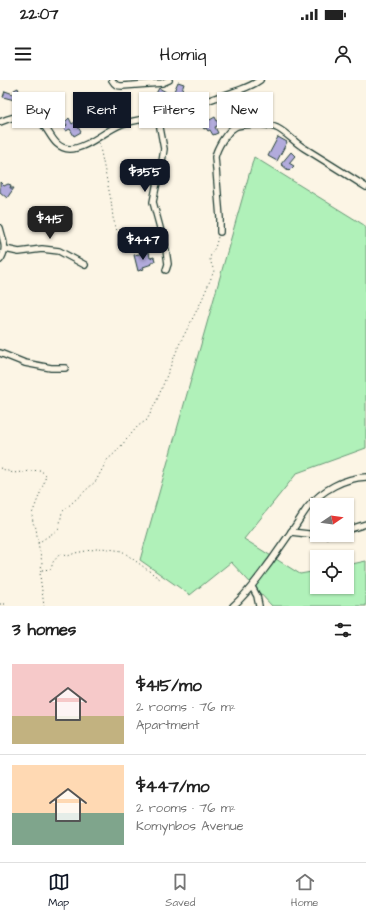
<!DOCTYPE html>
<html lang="en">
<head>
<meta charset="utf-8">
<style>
  body { margin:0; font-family:"Architects Daughter",sans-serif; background:#f6f6f6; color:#222; height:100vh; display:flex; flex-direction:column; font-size:15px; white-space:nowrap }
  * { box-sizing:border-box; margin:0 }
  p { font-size:13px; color:#767676 }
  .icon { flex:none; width:22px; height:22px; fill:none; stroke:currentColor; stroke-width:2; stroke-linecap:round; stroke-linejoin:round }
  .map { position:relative; height:526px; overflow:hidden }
  .panel { display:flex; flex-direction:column; background:#fff; flex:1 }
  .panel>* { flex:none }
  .top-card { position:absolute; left:12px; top:12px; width:342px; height:36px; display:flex; gap:8px }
  .needle { width:26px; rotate:77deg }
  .fabs { position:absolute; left:310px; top:418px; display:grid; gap:8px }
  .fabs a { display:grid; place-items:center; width:44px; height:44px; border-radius:0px; background:#fff; box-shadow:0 1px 3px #0004; font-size:20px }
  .price { position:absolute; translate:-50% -34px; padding:0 9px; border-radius:8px; background:#111827; color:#fff; font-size:13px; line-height:26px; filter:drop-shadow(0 1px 2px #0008) }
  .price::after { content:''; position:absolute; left:50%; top:24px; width:12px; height:9px; margin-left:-6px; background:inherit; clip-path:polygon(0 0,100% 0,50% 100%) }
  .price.on { background:#222; color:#fff }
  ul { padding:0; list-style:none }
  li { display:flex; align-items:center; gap:12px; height:100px; padding:0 12px }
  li+li { border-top:1px solid #e0e0e0 }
  li span { display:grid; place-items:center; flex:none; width:112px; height:80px; border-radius:0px; color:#555 }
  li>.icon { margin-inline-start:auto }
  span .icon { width:48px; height:48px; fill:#fffc; stroke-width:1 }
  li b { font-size:17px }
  h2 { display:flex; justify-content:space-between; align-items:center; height:48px; padding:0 12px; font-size:17px }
  .pill { padding:0 14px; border-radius:0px; background:#fff; box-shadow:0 1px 3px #0004; font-size:14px; line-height:36px }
  .pill.on { background:#111827; color:#fff }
  .status { display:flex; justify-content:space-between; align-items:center; height:28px; padding:0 20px; background:#fff; direction:ltr }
  .status svg { height:11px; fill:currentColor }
  header { display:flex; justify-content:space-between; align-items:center; height:52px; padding:0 12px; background:#fff; font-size:18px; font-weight:600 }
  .tabs { display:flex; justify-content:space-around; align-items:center; height:56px; border-top:1px solid #e0e0e0; background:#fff; font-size:11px; color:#767676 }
  .tabs a { display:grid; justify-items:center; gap:2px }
  .tabs .on { color:#111827 }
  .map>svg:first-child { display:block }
  .green { fill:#b0f1b9; stroke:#689776 }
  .building { fill:#b2abdc; stroke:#1f3d34 }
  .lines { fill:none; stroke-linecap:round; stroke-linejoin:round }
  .minor-casing { stroke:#1f3d34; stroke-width:8 }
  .path { stroke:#1f3d34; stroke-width:1; stroke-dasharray:1 3; stroke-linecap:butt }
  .minor { stroke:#fcf5e5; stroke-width:5.5 }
</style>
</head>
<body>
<div class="status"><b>22:07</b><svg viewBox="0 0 49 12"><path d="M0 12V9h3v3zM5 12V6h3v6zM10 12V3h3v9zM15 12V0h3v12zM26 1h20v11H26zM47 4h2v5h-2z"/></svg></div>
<header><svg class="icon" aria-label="menu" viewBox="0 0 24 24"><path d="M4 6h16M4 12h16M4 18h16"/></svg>Homiq<svg class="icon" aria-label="person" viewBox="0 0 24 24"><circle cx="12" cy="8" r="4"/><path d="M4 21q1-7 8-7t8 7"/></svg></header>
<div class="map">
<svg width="366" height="526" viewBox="0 0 366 526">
  <rect width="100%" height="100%" fill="#fcf5e5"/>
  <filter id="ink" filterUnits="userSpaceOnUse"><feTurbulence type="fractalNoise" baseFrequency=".025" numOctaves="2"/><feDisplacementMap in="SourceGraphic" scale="8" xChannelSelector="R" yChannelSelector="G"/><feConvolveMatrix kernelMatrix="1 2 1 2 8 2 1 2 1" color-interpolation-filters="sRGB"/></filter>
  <g filter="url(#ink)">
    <!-- green -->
    <polygon class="green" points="254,77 364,145 366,149 366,368 297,393 244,459 300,494 317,491 317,507 347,507 347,485 366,481 366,526 272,526 231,482 190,515 140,480"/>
    <!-- building -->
    <g class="building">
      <polygon points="178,2 184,4 178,21 171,18"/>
      <polygon points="18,8 21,16 19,23 18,21 3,17 5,11 16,15 14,10"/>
      <polygon points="159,8 166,12 163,18 161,17 156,26 151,23"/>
      <polygon points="205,36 208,41 215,37 219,45 215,47 218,53 213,55 210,50 208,51 206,48 204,49 199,39"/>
      <polygon points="69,38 72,44 75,42 81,52 74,56 70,49 66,51 64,48 67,45 65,42"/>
      <polygon points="278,57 287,62 277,81 268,76"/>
      <polygon points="291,72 295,76 289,83 294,86 289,91 281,84"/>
      <polygon points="0,102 4,106 8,104 11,105 10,108 14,108 7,118 0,112"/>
      <polygon points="149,172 150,178 154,177 155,181 152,182 152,184 143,187 144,189 138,191 134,175"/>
    </g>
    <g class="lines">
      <!-- minor casing -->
      <g class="minor-casing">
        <g id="minor">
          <path d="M 112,0 C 115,5 117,6 122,6 L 162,3 L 169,0"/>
          <polyline points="158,37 164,69 161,88 156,107 153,122 166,170 168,184 166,190"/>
          <path d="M 0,42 C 55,19 41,68 70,69 C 86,69 106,50 122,44 C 134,40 146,39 158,37 C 163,36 169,33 175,31 C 189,27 202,23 215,18 C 230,13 248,9 260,0"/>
          <path d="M 0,148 C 3,160 8,169 0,180"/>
          <path d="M 220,152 L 220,138 L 215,77 C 217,68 226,52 235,47 C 241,44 249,45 256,44 C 263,44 270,45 277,48 C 287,53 294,62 304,68 C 325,81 346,94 366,107"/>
          <polyline points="5,169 19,172 42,169 59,171 85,185"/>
          <polyline points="0,273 25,283 51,288 65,288"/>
          <polyline points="347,450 366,444"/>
          <polyline points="291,452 317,455"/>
          <polyline points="318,455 325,455"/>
          <polyline points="252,507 257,516 259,526"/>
          <path d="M 233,526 C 248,513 258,498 270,482 C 277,472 284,462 291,452 C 297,444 302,435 308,427 C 322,410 344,398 366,397"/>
        </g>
      </g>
      <!-- path -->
      <g class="path">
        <polyline points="99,63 111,120 113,138 117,151"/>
        <polyline points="0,388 13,393 40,390 46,395 44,403 32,434 33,443 36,448 38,463 42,482 40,496 44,526"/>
        <polyline points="38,463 59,449 62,432 96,401 107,380 115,373 138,346 147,340 157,320 179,265 201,222 214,191 210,180 211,173 215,168 218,157"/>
        <polyline points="42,490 51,489 53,482 60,474 68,476 75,473 102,468 122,471 160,499"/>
        <polyline points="0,524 5,524 7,526"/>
      </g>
      <!-- minor -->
      <use href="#minor" class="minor"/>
    </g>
  </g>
</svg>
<div class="fabs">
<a><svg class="needle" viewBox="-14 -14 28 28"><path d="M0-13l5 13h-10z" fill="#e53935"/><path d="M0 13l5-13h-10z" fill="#767676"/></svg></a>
<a><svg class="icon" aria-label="locate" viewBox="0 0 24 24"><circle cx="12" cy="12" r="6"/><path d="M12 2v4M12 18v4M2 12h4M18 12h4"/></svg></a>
</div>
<b class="price" style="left:145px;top:113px">$355</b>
<b class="price on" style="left:50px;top:160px">$415</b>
<b class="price" style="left:143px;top:181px">$447</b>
<div class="top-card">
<a class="pill">Buy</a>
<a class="pill on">Rent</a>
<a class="pill">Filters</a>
<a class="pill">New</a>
</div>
</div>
<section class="panel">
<h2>3 homes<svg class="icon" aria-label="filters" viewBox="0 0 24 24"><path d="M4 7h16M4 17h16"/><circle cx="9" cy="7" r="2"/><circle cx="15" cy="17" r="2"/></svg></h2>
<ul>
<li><span style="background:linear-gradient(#f6c9c9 65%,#c2b280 0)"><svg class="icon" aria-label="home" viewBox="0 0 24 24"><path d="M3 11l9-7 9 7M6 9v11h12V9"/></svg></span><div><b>$415/mo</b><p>2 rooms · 76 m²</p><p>Apartment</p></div></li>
<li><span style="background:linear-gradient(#ffd9b3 60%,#7fa58c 0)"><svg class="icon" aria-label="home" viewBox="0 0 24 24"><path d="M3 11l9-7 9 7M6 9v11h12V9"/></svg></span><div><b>$447/mo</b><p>2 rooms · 76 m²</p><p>Komynbos Avenue</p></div></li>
</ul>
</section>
<nav class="tabs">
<a class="on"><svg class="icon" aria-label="map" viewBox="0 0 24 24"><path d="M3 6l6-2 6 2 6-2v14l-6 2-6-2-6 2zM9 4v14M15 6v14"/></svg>Map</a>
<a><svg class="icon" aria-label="saved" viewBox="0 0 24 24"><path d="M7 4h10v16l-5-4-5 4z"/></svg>Saved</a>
<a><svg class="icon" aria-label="home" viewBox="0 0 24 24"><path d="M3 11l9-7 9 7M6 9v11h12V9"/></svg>Home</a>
</nav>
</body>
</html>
